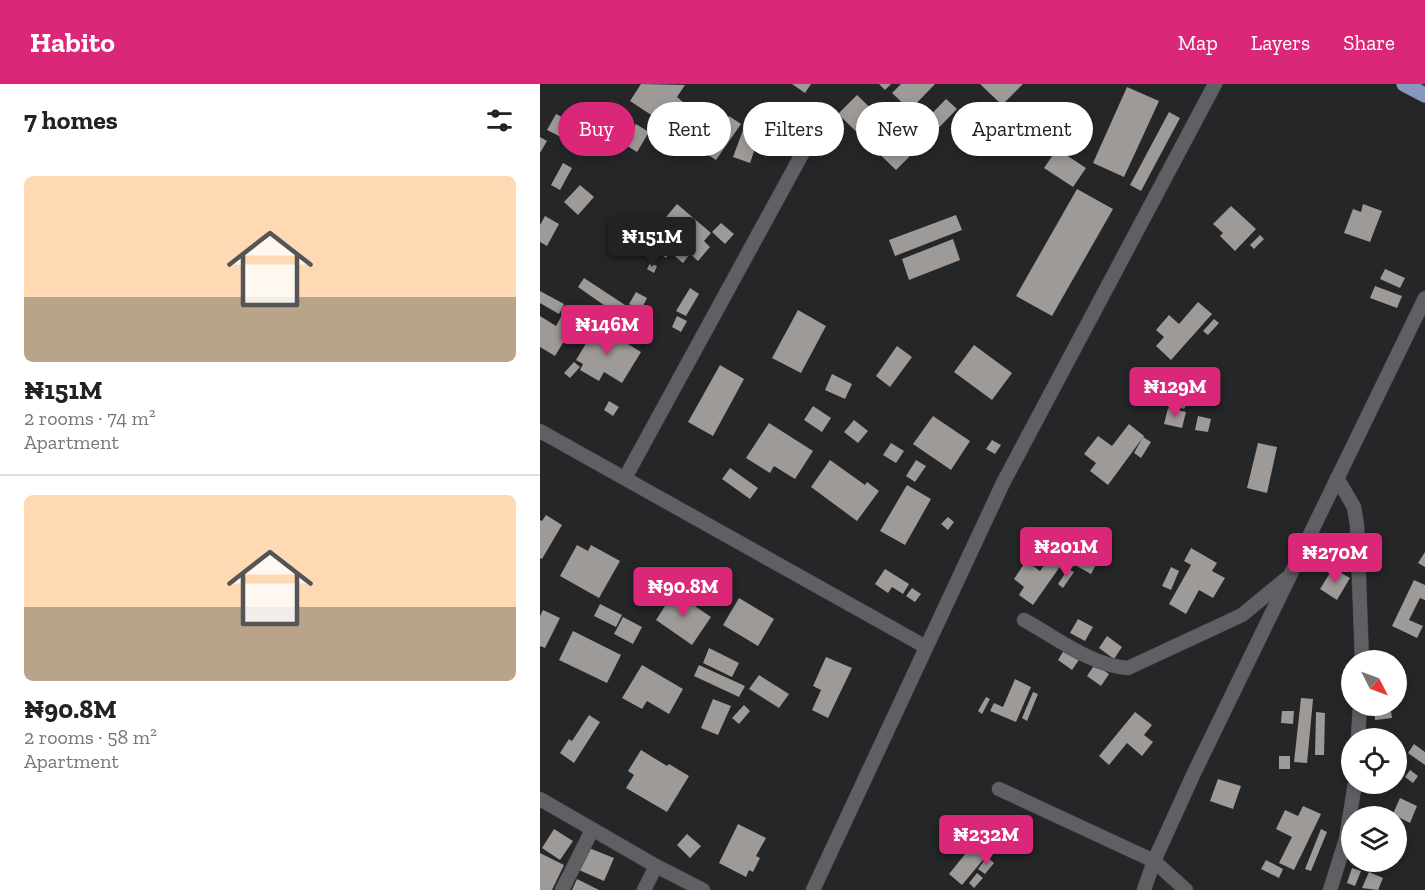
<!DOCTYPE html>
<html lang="en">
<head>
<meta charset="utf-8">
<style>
  body { margin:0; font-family:"Zilla Slab",serif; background:#f6f6f6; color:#222; height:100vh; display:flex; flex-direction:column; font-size:22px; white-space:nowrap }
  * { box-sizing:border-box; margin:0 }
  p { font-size:20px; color:#767676 }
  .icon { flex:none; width:33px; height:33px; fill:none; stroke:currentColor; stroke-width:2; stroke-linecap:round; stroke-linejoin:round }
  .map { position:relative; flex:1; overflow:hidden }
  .side { display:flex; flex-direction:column; background:#fff; width:540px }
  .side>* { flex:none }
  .banner { position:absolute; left:18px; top:18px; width:570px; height:54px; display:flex; gap:12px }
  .needle { width:39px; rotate:132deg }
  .buttons { position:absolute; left:801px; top:566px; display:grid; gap:12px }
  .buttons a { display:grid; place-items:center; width:66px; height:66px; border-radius:50%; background:#fff; box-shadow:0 3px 9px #0003; font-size:30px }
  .price { position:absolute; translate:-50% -51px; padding:0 14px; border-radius:6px; background:#db2777; color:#fff; font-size:20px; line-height:39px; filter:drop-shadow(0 2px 3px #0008) }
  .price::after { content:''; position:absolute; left:50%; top:36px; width:18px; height:14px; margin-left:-9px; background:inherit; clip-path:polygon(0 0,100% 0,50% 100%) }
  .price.current { background:#222; color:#fff }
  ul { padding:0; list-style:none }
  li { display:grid; align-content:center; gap:12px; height:318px; padding:0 24px }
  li+li { border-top:2px solid #e0e0e0 }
  li span { display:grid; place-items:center; height:186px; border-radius:9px; color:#555 }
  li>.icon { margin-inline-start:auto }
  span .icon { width:108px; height:108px; fill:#fffc; stroke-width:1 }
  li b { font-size:26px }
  h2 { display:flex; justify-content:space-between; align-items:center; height:72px; padding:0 24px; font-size:26px }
  .chip { padding:0 21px; border-radius:27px; background:#fff; box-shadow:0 3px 9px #0003; font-size:21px; line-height:54px }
  .chip.current { background:#db2777; color:#fff }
  header { display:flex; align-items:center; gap:36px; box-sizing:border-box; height:84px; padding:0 30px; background:#db2777; color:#fff }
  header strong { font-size:28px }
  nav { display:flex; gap:33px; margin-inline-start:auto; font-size:21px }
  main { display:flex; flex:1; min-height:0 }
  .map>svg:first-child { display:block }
  .building { fill:#9d9a97; fill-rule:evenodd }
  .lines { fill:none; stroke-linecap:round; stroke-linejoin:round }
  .street-casing { stroke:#424345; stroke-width:15 }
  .primary-casing { stroke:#424345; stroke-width:16 }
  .street { stroke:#5f6063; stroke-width:14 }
  .primary { stroke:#8797bf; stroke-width:15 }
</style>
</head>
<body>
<header>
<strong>Habito</strong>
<nav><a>Map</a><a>Layers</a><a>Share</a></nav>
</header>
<main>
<section class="side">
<h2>7 homes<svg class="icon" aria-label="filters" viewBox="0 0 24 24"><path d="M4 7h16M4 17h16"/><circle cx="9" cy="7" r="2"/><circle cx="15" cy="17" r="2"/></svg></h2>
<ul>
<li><span style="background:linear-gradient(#ffd9b3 65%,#b9a48a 0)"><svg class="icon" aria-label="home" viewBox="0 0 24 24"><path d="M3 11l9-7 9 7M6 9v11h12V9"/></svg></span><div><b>₦151M</b><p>2 rooms · 74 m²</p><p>Apartment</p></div></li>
<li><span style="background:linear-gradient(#ffd9b3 60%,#b9a48a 0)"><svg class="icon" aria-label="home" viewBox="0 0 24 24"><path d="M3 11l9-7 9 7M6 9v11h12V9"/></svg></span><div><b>₦90.8M</b><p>2 rooms · 58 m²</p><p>Apartment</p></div></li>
</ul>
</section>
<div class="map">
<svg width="885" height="806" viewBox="0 0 885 806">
  <rect width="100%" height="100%" fill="#242628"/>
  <!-- building -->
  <g class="building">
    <polygon points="101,0 145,1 137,13 143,18 128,42 90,17"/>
    <polygon points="252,0 271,0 265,9"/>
    <polygon points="339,0 351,0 345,6"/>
    <polygon points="361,0 395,0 370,26 352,9"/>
    <polygon points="440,0 483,0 462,21"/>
    <polygon points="587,3 619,17 584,93 553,79"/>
    <polygon points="317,11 375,67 356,86 298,30"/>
    <polygon points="406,15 417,25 378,65 367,55"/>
    <polygon points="68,26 77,31 70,43 62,38"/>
    <polygon points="629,28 640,34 601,107 590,101"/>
    <polygon points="16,30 39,42 31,58 7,46"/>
    <polygon points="189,32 201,40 176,76 164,68"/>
    <polygon points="211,34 225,39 223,46 209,41"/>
    <polygon points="74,37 91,46 82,63 65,54"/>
    <polygon points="96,40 109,48 97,68 84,60"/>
    <polygon points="205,41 221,47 210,79 193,73"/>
    <polygon points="0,53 7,57 0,69"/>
    <polygon points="517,65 546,84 533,103 504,84"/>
    <polygon points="23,79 32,84 20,106 11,101"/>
    <polygon points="40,101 54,113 38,131 24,118"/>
    <polygon points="537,105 573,125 512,232 476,212"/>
    <path d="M 137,120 L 171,149 L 164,157 L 170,163 L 158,177 L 150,170 L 143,179 L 130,168 L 126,174 L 106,157 ZM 134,148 L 141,155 L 138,158 L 131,151 Z"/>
    <polygon points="823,120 842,127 830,158 804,149 813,125 821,128"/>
    <polygon points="691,122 716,145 695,167 680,152 683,149 673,140"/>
    <polygon points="416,131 422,146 355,172 349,156"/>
    <polygon points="5,132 19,140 7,162 0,158 0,141"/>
    <polygon points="181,139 194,150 185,160 172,148"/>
    <polygon points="720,151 724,155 714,165 710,161"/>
    <polygon points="413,155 420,176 369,196 362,175"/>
    <polygon points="110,179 117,182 114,189 107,185"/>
    <polygon points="845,185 865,194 860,204 840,195"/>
    <polygon points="44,194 85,221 78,231 38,203"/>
    <polygon points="835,202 862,212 857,224 830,214"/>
    <polygon points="150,204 159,210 146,232 136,227"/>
    <polygon points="0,207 24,220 19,230 0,219"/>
    <polygon points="96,208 107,214 101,226 89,220"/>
    <polygon points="658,218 672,230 631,276 616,262 624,253 616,246 629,231 639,240"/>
    <polygon points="258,226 286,242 261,289 232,274"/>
    <polygon points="22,231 35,239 15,272 0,263 0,232 16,242"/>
    <polygon points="137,232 147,237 141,248 132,243"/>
    <polygon points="674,235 679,239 668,251 663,247"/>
    <polygon points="57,241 101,268 82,299 64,288 59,297 40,286 43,280 36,276"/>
    <polygon points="434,261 472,289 452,316 414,288"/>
    <polygon points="357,262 372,273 350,303 336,292"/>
    <polygon points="34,278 40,283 30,294 24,289"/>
    <polygon points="180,281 204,295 173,352 148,338"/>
    <polygon points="292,290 312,300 305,315 285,306"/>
    <polygon points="635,302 652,310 644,325 628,317"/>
    <polygon points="69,317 79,323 73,332 64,326"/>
    <polygon points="273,322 291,334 282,348 264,336"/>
    <polygon points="628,324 646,328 642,344 624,340"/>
    <polygon points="393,332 430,357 411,386 373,360"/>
    <polygon points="658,332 671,335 668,348 655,346"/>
    <polygon points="314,336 328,347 318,359 304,348"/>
    <polygon points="229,339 273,367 255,395 234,382 230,389 206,374"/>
    <polygon points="589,340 604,352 568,401 550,387 556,379 544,370 558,352 572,362"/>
    <polygon points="603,353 611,358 601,374 594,369"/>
    <polygon points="452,356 461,361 455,370 446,365"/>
    <polygon points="351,359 364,367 356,379 343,371"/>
    <polygon points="718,359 737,363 727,409 707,404"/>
    <polygon points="290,376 325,401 327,398 339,407 317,437 271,403"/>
    <polygon points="376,376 386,382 375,398 366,392"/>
    <polygon points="190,384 218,404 210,415 182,395"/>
    <polygon points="367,401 391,415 365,461 340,447"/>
    <polygon points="6,431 22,441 2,475 0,474 0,436 2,437"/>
    <polygon points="408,433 414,438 408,446 401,440"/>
    <polygon points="37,461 48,467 51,461 80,477 59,514 20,492"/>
    <polygon points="533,464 558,477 551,490 526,476"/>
    <polygon points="651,464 677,479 672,487 685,494 673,514 659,506 646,530 629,520 651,481 644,477"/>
    <polygon points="515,466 526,474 493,521 479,511 484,503 474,495 486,477 500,487"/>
    <polygon points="885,468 885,483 878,479"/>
    <polygon points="631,483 639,487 631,506 622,502"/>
    <polygon points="793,484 810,494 797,516 780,505"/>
    <polygon points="345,485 369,500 363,510 352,503 348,509 335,500"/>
    <polygon points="528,485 534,488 523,504 518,500"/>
    <polygon points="874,496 885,501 885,516 880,514 869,536 883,542 877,554 852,542"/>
    <polygon points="372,504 381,510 375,518 366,512"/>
    <polygon points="134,508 171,533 152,561 116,536"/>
    <polygon points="199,514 234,535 218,562 183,541"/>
    <polygon points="60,520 82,531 76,543 54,532"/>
    <polygon points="3,526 20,534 5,564 0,562 0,532"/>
    <polygon points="83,533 102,543 93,560 74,550"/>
    <polygon points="538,535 553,543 545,557 530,549"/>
    <polygon points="33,547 81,571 67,599 19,576"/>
    <polygon points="567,552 582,563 574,575 559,564"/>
    <polygon points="526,563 541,573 532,586 518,576"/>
    <polygon points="169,564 199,579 192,593 163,579"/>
    <polygon points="286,573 312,584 288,634 272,626 281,606 273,602"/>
    <polygon points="555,580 569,590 561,602 547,592"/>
    <polygon points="102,581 143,605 129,630 107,617 102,625 82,614"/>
    <polygon points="159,581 205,602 199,613 154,592"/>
    <polygon points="219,591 249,610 239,624 209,605"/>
    <polygon points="475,595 491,603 476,638 450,627 454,619 463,623"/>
    <polygon points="493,608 498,610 487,637 482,634"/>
    <polygon points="446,613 450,615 442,630 438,627"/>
    <polygon points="761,614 773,615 767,679 754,678"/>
    <polygon points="173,615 191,622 178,651 161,644"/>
    <polygon points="204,621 210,627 199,640 192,634"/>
    <polygon points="834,621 850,621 852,634 835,636"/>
    <polygon points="742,627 754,627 753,640 741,639"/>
    <polygon points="595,628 612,641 604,651 613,658 602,672 587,659 569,681 559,672"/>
    <polygon points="776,628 785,629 784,671 775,671"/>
    <polygon points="49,631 60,638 34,679 20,669 29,655 32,657"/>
    <polygon points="874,660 885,668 885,681 868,669"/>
    <polygon points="101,666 127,682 129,680 149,692 127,728 86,704 94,691 88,687"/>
    <rect x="739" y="672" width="11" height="13"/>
    <polygon points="870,686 878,692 873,699 865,693"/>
    <polygon points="678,695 701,702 693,725 670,717"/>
    <polygon points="860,714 877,722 870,739 856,732 852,732"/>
    <polygon points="763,722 781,730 754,786 739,779 752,753 736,745 745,726 758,732"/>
    <polygon points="444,738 462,753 422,801 409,790 426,769 412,758 426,741 435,749"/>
    <polygon points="198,740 226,754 216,772 220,774 213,788 209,786 206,793 179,779"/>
    <polygon points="856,741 864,745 856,763"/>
    <polygon points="14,745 33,757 20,776 2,764"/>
    <polygon points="781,745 787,748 771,787 765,785"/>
    <polygon points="147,750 161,762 150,774 137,761"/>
    <polygon points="49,764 74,774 64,797 39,786"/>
    <polygon points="0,769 24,781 12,806 0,806"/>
    <polygon points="447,773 454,779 445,790 438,785"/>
    <polygon points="726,776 743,785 739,794 721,785"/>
    <polygon points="812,784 821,787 815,802 807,799"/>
    <polygon points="829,788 843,794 838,806 822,804"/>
    <polygon points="437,789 443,794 434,804 429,799"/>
    <polygon points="37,795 59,806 32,806"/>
  </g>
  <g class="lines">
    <!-- street casing -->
    <g class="street-casing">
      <g id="street">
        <polyline points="0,347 386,563"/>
        <polyline points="85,394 279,39"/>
        <polyline points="797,394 814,423 817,441 822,576"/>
        <path d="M 484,536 C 517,554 550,581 588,584 L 702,531 L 747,494"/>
        <polyline points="818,654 820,621"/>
        <polyline points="459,705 614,777 646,806"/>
        <polyline points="0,715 116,782 163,806"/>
        <polyline points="22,806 52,746"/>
        <polyline points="104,806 116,782"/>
        <polyline points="273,806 463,399 675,0"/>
        <polyline points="604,806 614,777 654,689 885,214"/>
        <polyline points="790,806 806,755 815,699"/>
      </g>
    </g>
    <!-- primary casing -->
    <g class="primary-casing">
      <polyline id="primary" points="864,0 885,11"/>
    </g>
    <!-- street -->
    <use href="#street" class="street"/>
    <!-- primary -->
    <use href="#primary" class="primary"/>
  </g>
</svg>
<div class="buttons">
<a><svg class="needle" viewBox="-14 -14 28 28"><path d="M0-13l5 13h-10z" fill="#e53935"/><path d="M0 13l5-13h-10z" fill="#767676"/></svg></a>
<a><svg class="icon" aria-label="locate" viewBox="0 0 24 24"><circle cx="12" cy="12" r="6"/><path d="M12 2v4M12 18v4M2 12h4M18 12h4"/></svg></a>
<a><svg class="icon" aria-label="layers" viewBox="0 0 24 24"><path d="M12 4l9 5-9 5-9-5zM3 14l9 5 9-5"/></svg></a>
</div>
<b class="price current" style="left:112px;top:184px">₦151M</b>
<b class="price" style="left:67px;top:272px">₦146M</b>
<b class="price" style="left:635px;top:334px">₦129M</b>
<b class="price" style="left:526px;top:494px">₦201M</b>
<b class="price" style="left:795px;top:500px">₦270M</b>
<b class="price" style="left:143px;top:534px">₦90.8M</b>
<b class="price" style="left:446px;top:782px">₦232M</b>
<div class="banner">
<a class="chip current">Buy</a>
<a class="chip">Rent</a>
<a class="chip">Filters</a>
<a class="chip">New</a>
<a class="chip">Apartment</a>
</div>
</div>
</main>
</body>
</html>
